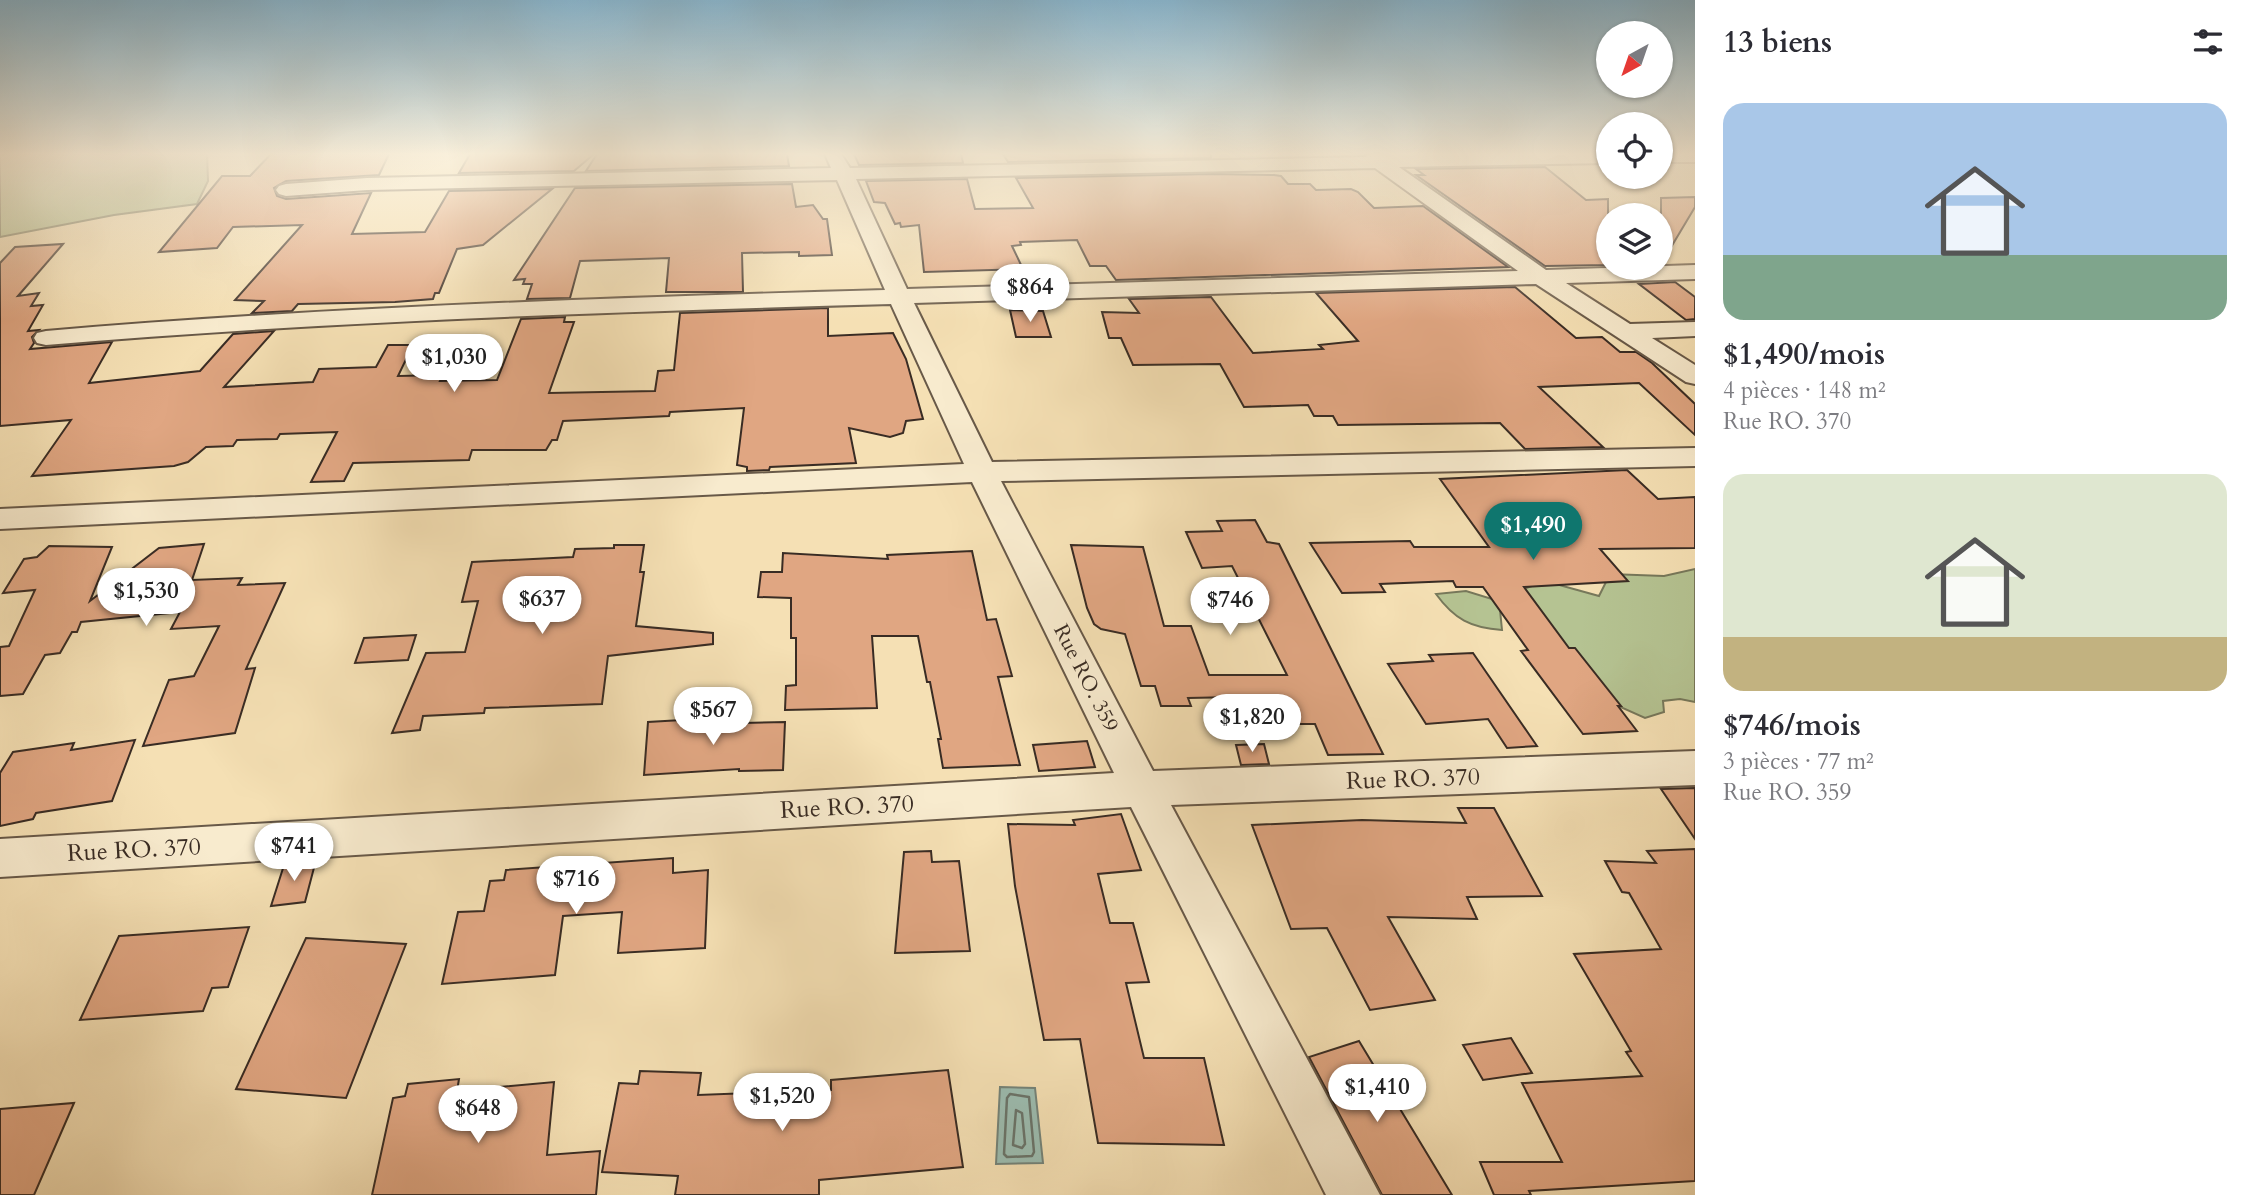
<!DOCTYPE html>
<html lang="fr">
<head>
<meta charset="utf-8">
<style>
  body { margin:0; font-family:Cardo,serif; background:#f7f7f7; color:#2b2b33; height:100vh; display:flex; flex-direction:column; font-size:26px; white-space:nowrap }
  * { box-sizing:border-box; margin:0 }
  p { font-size:23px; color:#7c7c81 }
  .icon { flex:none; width:38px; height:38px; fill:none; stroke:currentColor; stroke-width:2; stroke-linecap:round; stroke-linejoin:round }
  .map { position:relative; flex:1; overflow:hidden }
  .drawer { display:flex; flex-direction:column; background:#fff; width:560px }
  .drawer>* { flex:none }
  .needle { width:46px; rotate:220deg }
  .fabs { position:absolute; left:1596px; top:21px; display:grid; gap:14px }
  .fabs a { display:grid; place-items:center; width:77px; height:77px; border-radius:50%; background:#fff; box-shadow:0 2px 5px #0004; font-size:35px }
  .price { position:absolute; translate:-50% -60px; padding:0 16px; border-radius:24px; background:#fff; color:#222; font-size:23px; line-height:46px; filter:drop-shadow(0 2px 4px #0008) }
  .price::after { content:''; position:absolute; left:50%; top:42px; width:21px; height:16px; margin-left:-10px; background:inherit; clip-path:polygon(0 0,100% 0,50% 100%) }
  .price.on { background:#0f766e; color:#fff }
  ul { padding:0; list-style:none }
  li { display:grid; align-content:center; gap:14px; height:371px; padding:0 28px }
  li span { display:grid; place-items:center; height:217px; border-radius:21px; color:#555 }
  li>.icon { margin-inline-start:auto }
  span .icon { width:126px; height:126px; fill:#fffc; stroke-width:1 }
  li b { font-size:30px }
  h2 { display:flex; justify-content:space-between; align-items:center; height:84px; padding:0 28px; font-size:30px }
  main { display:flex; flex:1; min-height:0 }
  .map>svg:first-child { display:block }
  .green { fill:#b5c392; stroke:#77785b; stroke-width:2 }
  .water { fill:#9cbdb1; stroke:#748379; stroke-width:2 }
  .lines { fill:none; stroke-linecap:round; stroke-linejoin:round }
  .shore { stroke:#6a746a; stroke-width:2.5 }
  .building { fill:#e0a682; stroke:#392c24; stroke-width:2 }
  .minor-casing { stroke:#685948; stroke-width:4 }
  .minor { fill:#f8ebce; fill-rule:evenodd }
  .labels { text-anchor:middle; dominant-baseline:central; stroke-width:5; stroke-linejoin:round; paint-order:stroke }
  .street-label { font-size:21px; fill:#392c24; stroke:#f8ebce }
  .near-street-label { font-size:24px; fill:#392c24; stroke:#f8ebce }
</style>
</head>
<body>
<main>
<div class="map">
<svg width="1695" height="1195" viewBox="0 0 1695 1195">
  <rect width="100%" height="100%" fill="#f5e0b4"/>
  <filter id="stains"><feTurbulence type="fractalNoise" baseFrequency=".00286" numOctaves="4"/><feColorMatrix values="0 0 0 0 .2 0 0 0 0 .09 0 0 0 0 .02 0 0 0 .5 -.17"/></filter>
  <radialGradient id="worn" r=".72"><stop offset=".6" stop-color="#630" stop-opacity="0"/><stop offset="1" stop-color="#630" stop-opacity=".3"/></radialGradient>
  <!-- green -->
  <g class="green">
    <polygon points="0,154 207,154 208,181 197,204 114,215 0,237"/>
    <path d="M 1695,569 L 1695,702 L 1680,699 L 1663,701 L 1664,712 L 1645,718 L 1589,693 L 1500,610 L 1502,630 C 1471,628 1454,619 1436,594 L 1466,591 L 1495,600 L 1545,581 L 1599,596 L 1610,574 L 1664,576 Z"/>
  </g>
  <!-- water -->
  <polygon class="water" points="1000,1087 1035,1088 1043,1163 996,1164"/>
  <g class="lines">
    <!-- shore -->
    <g class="shore">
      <polygon points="1010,1094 1029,1097 1034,1152 1032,1156 1007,1157 1004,1154 1007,1098"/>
      <polygon points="1016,1110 1022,1113 1025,1144 1022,1148 1013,1145"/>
    </g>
  </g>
  <!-- building -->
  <g class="building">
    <polygon points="271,154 389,154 379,175 286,181 274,188 277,196 286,199 371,193 352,234 425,232 449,191 552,189 483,245 457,249 439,293 435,293 433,299 395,302 298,304 292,311 252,313 264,301 235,300 302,225 233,227 217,248 159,252 222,176 250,176"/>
    <polygon points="470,154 594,154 574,171 459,173"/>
    <polygon points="597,154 787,154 789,166 586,171"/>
    <polygon points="854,154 961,154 963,163 859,165"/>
    <polygon points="1003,154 1211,154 1211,158 1008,162"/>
    <polygon points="1545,167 1586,200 1608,199 1608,265 1545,266 1416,175 1424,175 1416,169"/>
    <polygon points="1212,174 1274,175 1281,176 1288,184 1310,184 1316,190 1351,189 1358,192 1374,208 1423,206 1508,267 1116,280 1106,266 1090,266 1077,240 1020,242 1021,245 1012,246 1023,269 924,272 919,225 901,227 900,223 895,224 885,203 874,202 866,181 967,179 975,209 1033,208 1016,178"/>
    <polygon points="792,184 796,207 813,205 823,219 827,219 832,255 799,256 799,252 742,253 743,292 666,292 669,258 580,261 570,298 527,299 532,284 523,284 525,279 514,280 575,188"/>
    <polygon points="1695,197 1695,207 1661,264 1661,198"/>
    <polygon points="63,244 18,296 39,293 31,306 43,305 28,331 39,330 32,337 34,343 30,349 112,342 89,383 200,371 233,334 274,331 224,387 313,382 319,369 376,367 388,345 413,345 398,376 443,375 440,381 497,380 521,319 565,317 564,322 574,322 549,393 655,391 658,371 674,370 680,313 828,308 828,336 893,333 906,359 923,419 906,421 903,433 890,437 849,428 856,463 770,467 769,470 747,471 747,467 737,465 744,408 670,412 669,416 563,421 557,440 552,440 546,450 472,450 469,460 353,463 344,481 311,482 337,432 280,434 277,439 237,440 233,446 206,447 188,462 174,466 32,476 71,420 0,426 0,263 15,247"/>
    <polygon points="1675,282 1695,297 1695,319 1686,320 1639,284"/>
    <polygon points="1515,287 1576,338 1602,337 1620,352 1636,352 1652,363 1695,404 1695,435 1639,383 1539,387 1603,447 1525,449 1500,423 1338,425 1333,416 1314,416 1308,405 1244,407 1220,364 1133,365 1121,338 1109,338 1102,312 1139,313 1129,299 1211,297 1253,353 1323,349 1319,345 1358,341 1316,293"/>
    <polygon points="1010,310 1043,311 1051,337 1016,337"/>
    <polygon points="1627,470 1658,499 1695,497 1695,548 1600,549 1628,581 1524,587 1569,648 1575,648 1621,706 1618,706 1637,731 1583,734 1521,651 1528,650 1483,587 1456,587 1453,581 1380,584 1385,592 1342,593 1310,543 1410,541 1414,547 1489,547 1440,479"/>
    <polygon points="1255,520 1267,542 1279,544 1383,754 1328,755 1315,724 1245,724 1236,697 1188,698 1191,706 1161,706 1155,686 1141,686 1125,634 1101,629 1094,624 1087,608 1071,545 1143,547 1164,626 1191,626 1209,675 1287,675 1232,566 1202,568 1186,532 1222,531 1217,521"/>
    <polygon points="204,544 192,580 242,578 238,585 285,583 246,669 255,668 235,733 143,746 169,680 194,676 219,626 171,629 180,612 81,622 77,632 72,632 60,653 45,655 23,694 0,696 0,647 9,646 35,590 3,593 24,559 37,557 49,546 112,547 90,601 159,548"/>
    <polygon points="614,545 644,545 640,572 644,572 636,626 713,633 713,644 608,656 602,704 485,708 484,713 423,716 420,730 392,733 426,653 465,652 478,601 462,602 472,562 573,557 575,549 614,548"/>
    <polygon points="972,551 987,620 996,619 1012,676 998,677 1020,765 943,768 938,739 941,739 930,682 927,682 918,636 872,636 877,708 785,710 786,686 796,685 796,638 791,638 791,598 758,597 761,572 782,572 783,553 888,559 887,555"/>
    <polygon points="416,635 408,660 355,663 364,638"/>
    <polygon points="1473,653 1537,746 1507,748 1488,719 1426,724 1388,664 1433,661 1429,655"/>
    <polygon points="699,719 699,724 785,722 783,770 739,771 739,769 644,775 648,722"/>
    <polygon points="135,740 112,801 36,813 33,819 0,826 0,773 13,752 74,743 71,750"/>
    <polygon points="1087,741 1095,767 1039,771 1033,745"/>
    <polygon points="1264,744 1269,764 1241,765 1236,745"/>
    <polygon points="1695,788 1695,839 1661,789"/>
    <polygon points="1458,808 1494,808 1542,896 1467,897 1477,919 1388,917 1435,1000 1370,1010 1327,928 1291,929 1252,825 1362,820 1466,823"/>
    <polygon points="1121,814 1141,870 1098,874 1110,923 1133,923 1149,982 1126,983 1144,1058 1204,1058 1224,1145 1098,1143 1080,1039 1044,1040 1015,886 1008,824 1075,825 1073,820"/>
    <polygon points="1695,849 1695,1181 1529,1191 1531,1195 1494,1195 1480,1162 1562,1162 1522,1083 1642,1076 1626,1052 1631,1051 1574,954 1661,949 1629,893 1622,892 1605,861 1656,863 1647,851"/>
    <polygon points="931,851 932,862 959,861 970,951 895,953 904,852"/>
    <polygon points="673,858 673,873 708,870 705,948 618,953 622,912 563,916 555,975 442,984 458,912 484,911 490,881 504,880 506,870"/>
    <polygon points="316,860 305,902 271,906 285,862"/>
    <polygon points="249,927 228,987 212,988 203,1011 80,1020 119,936"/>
    <polygon points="306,938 406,944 346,1098 236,1089"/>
    <polygon points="1511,1038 1532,1073 1483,1080 1463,1045"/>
    <polygon points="1359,1041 1452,1195 1382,1195 1309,1057"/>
    <polygon points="948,1070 963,1167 819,1180 819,1195 675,1195 678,1176 602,1172 619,1083 638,1084 640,1071 701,1073 698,1095 831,1090 831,1080"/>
    <polygon points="459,1079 457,1091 554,1082 547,1155 600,1151 596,1195 372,1195 393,1098 405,1096 408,1084"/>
    <polygon points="74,1103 34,1195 0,1195 0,1109"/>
  </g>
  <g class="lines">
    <!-- minor casing -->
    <g class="minor-casing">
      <g id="minor">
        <path d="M 825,154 L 841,154 L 850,168 L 1366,157 L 1367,154 L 1608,154 L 1608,163 L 1399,167 L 1546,270 L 1695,265 L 1695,279 L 1566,283 L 1630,324 L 1695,322 L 1695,336 L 1652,338 L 1695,365 L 1695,384 L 1686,382 L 1536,284 L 914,303 L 992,462 L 1695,448 L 1695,466 L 1001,481 L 1153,771 L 1695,751 L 1695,785 L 1171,805 L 1380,1195 L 1326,1195 L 1131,807 L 0,877 L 0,839 L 1114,773 L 972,482 L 0,529 L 0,509 L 964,464 L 891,304 C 609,312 327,321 46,345 L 37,343 L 34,338 L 37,333 L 46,331 C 325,307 605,298 885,290 L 837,180 L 367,190 L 286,196 L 279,194 L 276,190 L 279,186 L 286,184 L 367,178 L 831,168 ZM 1375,168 L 1518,271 L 907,289 L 856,179 Z"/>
        <rect x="1661" y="154" width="34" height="8"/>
      </g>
    </g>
    <!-- minor -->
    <use href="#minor" class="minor"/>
  </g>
  <!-- sky -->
  <linearGradient id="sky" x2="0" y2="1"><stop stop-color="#89b8d2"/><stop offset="0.48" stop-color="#faf1dd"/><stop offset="1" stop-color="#faf1dd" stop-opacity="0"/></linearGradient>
  <rect width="1695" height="321" fill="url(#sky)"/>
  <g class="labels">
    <!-- street labels -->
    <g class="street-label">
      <text transform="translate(1086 678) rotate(63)">Rue RO. 359</text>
    </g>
    <!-- near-street labels -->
    <g class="near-street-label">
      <text transform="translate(1413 779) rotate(-2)">Rue RO. 370</text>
      <text transform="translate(847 807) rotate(-3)">Rue RO. 370</text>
      <text transform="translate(134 850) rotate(-3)">Rue RO. 370</text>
    </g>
  </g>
  <rect width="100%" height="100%" filter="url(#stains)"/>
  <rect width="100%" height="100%" fill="url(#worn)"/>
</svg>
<div class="fabs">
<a><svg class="needle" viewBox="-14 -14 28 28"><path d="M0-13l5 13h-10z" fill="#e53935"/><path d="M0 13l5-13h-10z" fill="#7c7c81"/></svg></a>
<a><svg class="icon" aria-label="locate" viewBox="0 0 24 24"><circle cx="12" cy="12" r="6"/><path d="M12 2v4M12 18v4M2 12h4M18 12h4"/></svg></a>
<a><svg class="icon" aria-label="layers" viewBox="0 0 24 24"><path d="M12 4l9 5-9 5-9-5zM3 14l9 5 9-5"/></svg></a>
</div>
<b class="price" style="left:1030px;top:324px">$864</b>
<b class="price" style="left:454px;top:394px">$1,030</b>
<b class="price on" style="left:1533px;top:562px">$1,490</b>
<b class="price" style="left:146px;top:628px">$1,530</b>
<b class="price" style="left:542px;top:636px">$637</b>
<b class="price" style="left:1230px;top:637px">$746</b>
<b class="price" style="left:713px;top:747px">$567</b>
<b class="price" style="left:1252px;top:754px">$1,820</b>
<b class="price" style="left:294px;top:883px">$741</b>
<b class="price" style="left:576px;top:916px">$716</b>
<b class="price" style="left:1377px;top:1124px">$1,410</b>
<b class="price" style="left:782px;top:1133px">$1,520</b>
<b class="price" style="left:478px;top:1145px">$648</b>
</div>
<section class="drawer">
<h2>13 biens<svg class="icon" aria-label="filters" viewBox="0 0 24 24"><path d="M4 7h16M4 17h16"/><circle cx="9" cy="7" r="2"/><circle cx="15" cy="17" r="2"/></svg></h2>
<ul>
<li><span style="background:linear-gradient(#a9c7e8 70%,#7fa58c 0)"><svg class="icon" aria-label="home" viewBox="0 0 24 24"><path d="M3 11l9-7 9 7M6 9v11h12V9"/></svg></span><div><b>$1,490/mois</b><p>4 pièces · 148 m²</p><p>Rue RO. 370</p></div></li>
<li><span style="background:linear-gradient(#dfe7d0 75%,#c2b280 0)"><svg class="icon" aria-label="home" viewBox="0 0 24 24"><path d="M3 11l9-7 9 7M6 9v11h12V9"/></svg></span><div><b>$746/mois</b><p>3 pièces · 77 m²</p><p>Rue RO. 359</p></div></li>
</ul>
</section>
</main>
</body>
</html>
